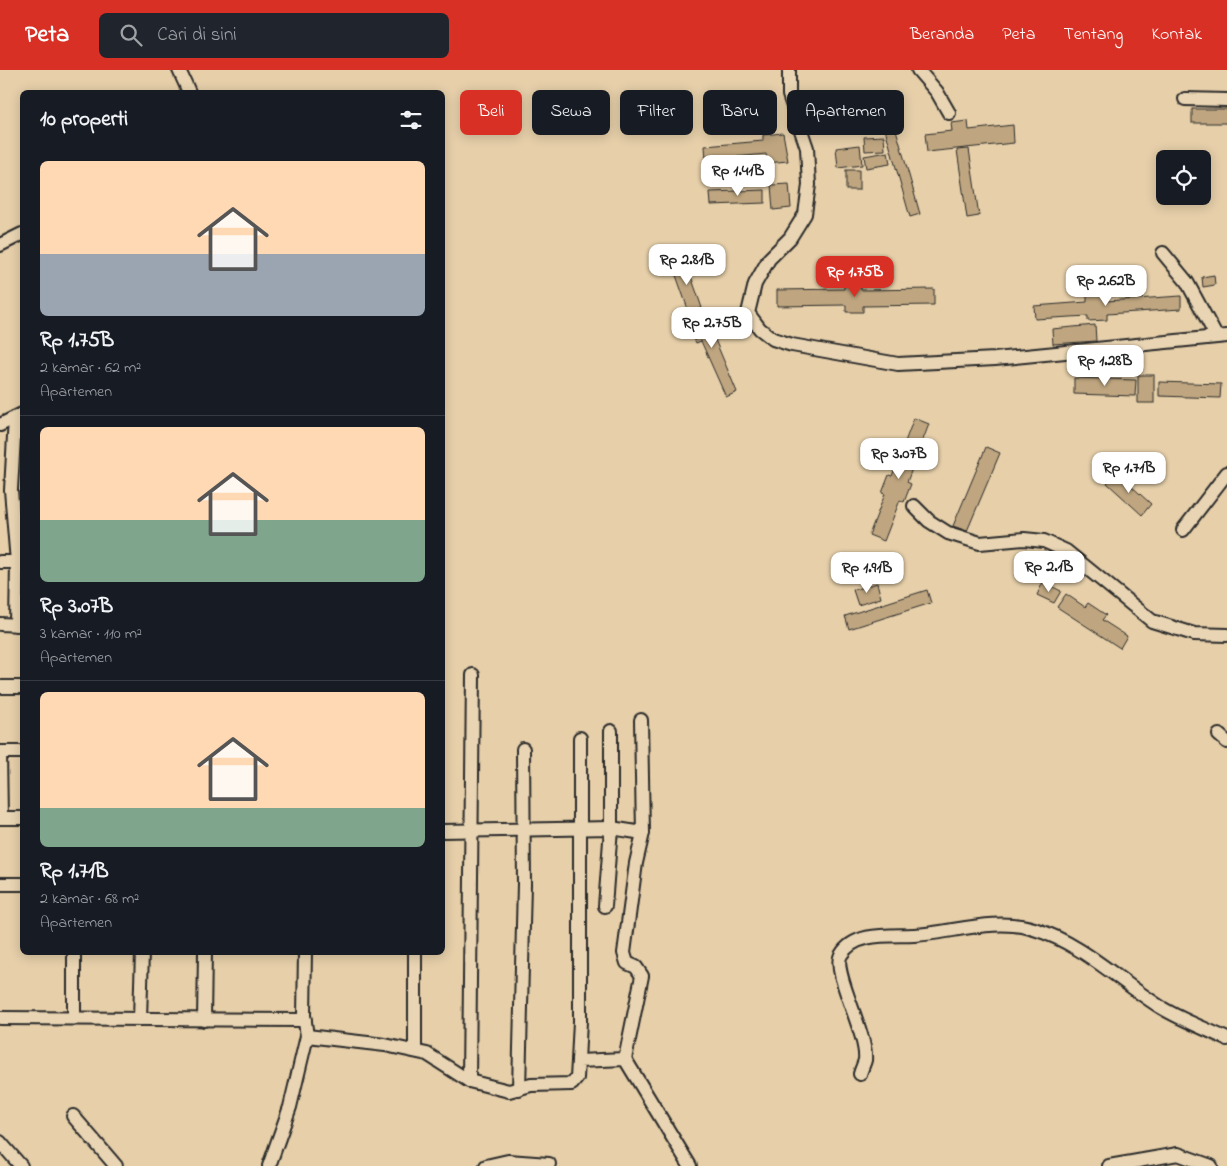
<!DOCTYPE html>
<html lang="id">
<head>
<meta charset="utf-8">
<style>
  body { margin:0; font-family:"Indie Flower",sans-serif; background:#20242c; color:#f1f3f6; height:100vh; display:flex; flex-direction:column; font-size:19px; white-space:nowrap }
  * { box-sizing:border-box; margin:0 }
  p { font-size:16px; color:#9ea1a6 }
  .icon { flex:none; width:28px; height:28px; fill:none; stroke:currentColor; stroke-width:2; stroke-linecap:round; stroke-linejoin:round }
  .map { position:relative; flex:1; overflow:hidden }
  .side { position:absolute; left:20px; top:20px; width:425px; height:865px; display:flex; flex-direction:column; background:#171b24; border-radius:8px; box-shadow:0 2px 12px #0003 }
  .side>* { flex:none }
  .top-card { position:absolute; left:460px; top:20px; width:475px; height:45px; display:flex; gap:10px }
  .buttons { position:absolute; left:1156px; top:80px; display:grid; gap:10px }
  .buttons a { display:grid; place-items:center; width:55px; height:55px; border-radius:8px; background:#171b24; box-shadow:0 2px 12px #0003; font-size:25px }
  .price { position:absolute; translate:-50% -42px; padding:0 11px; border-radius:10px; background:#fff; color:#222; font-size:16px; line-height:32px; filter:drop-shadow(0 1px 2px #0008) }
  .price::after { content:''; position:absolute; left:50%; top:30px; width:15px; height:11px; margin-left:-8px; background:inherit; clip-path:polygon(0 0,100% 0,50% 100%) }
  .price.active { background:#d93025; color:#fff }
  ul { padding:0; list-style:none }
  li { display:grid; align-content:center; gap:10px; height:265px; padding:0 20px }
  li+li { border-top:1px solid #363941 }
  li span { display:grid; place-items:center; height:155px; border-radius:8px; color:#555 }
  li>.icon { margin-inline-start:auto }
  span .icon { width:90px; height:90px; fill:#fffc; stroke-width:1 }
  li b { font-size:21px }
  h2 { display:flex; justify-content:space-between; align-items:center; height:60px; padding:0 20px; font-size:21px }
  .tag { padding:0 18px; border-radius:8px; background:#171b24; box-shadow:0 2px 12px #0003; font-size:18px; line-height:45px }
  .tag.active { background:#d93025; color:#fff }
  header { display:flex; align-items:center; gap:30px; box-sizing:border-box; height:70px; padding:0 25px; background:#d93025; color:#fff }
  header strong { font-size:24px }
  nav { display:flex; gap:28px; margin-inline-start:auto; font-size:18px }
  .search { width:350px; height:45px; background:#20242c; display:flex; align-items:center; gap:12px; box-sizing:border-box; padding:0 18px; border-radius:8px; color:#9ea1a6; font-size:19px }
  .map>svg:first-child { display:block }
  .building { fill:#bfa680; stroke:#2b2b2b }
  .lines { fill:none; stroke-linecap:round; stroke-linejoin:round }
  .street-casing { stroke:#2b2b2b; stroke-width:16 }
  .street { stroke:#e9d5b3; stroke-width:12 }
</style>
</head>
<body>
<header>
<strong>Peta</strong>
<div class="search"><svg class="icon" aria-label="search" viewBox="0 0 24 24"><circle cx="10" cy="10" r="6"/><path d="M15 15l6 6"/></svg>Cari di sini</div>
<nav><a>Beranda</a><a>Peta</a><a>Tentang</a><a>Kontak</a></nav>
</header>
<div class="map">
<svg width="1227" height="1096" viewBox="0 0 1227 1096">
  <rect width="100%" height="100%" fill="#e6cfa9"/>
  <filter id="ink" filterUnits="userSpaceOnUse"><feTurbulence type="fractalNoise" baseFrequency=".02" numOctaves="2"/><feDisplacementMap in="SourceGraphic" scale="10" xChannelSelector="R" yChannelSelector="G"/><feConvolveMatrix kernelMatrix="1 2 1 2 8 2 1 2 1" color-interpolation-filters="sRGB"/></filter>
  <g filter="url(#ink)">
    <!-- building -->
    <g class="building">
      <rect x="1192" y="39" width="35" height="14"/>
      <polygon points="893,49 920,144 910,147 883,52"/>
      <polygon points="968,51 969,60 1013,55 1014,73 927,82 925,64 952,61 951,53"/>
      <polygon points="783,63 788,91 767,93 766,84 706,90 705,76 763,71 763,65"/>
      <polygon points="884,66 885,80 865,81 864,67"/>
      <polygon points="860,75 862,95 838,98 836,78"/>
      <polygon points="969,79 979,146 967,148 957,80"/>
      <polygon points="888,82 890,94 866,98 864,86"/>
      <rect x="846" y="100" width="13" height="20"/>
      <polygon points="789,114 791,138 773,140 771,115"/>
      <polygon points="765,120 765,133 711,135 710,122"/>
      <polygon points="685,189 702,238 689,242 672,194"/>
      <polygon points="1214,205 1215,215 1203,217 1202,207"/>
      <polygon points="861,213 861,220 934,219 934,235 863,236 863,242 846,242 846,235 777,236 777,220 844,219 844,214"/>
      <polygon points="1105,219 1106,231 1181,226 1181,239 1107,244 1107,250 1088,251 1088,246 1035,249 1034,236 1087,232 1087,220"/>
      <polygon points="703,242 706,247 713,244 720,262 713,265 737,322 726,327 701,271 696,273 688,256 695,253 692,247"/>
      <polygon points="1095,255 1096,271 1053,274 1052,259"/>
      <rect x="1138" y="305" width="16" height="28"/>
      <polygon points="1074,308 1136,310 1135,326 1074,324"/>
      <polygon points="1159,312 1221,314 1220,328 1159,326"/>
      <polygon points="914,348 929,354 907,412 911,414 904,432 900,430 884,471 869,465 885,424 882,423 889,405 892,406"/>
      <polygon points="986,377 1000,383 967,461 953,456"/>
      <polygon points="1117,403 1151,434 1142,445 1107,413"/>
      <polygon points="1043,512 1061,521 1054,533 1037,525"/>
      <polygon points="877,513 881,528 858,535 853,520"/>
      <polygon points="927,520 931,533 849,559 845,546"/>
      <polygon points="1066,524 1085,537 1088,533 1106,545 1102,550 1127,566 1120,578 1057,537"/>
    </g>
    <g class="lines">
      <!-- street casing -->
      <g class="street-casing">
        <g id="street">
          <polyline points="179,0 189,22"/>
          <polyline points="789,0 789,25 807,78 809,115 805,144 790,168 769,189 755,214 748,243 760,259 773,269 792,275 898,294 995,289 1227,266"/>
          <polyline points="918,0 937,22 949,43"/>
          <polyline points="1185,29 1227,30"/>
          <polyline points="0,175 22,164"/>
          <polyline points="1163,183 1187,212 1216,266"/>
          <polyline points="15,348 11,420 17,492 16,555"/>
          <polyline points="0,355 22,344"/>
          <polyline points="914,436 929,451 948,463 980,473 1024,469 1044,471 1066,481 1152,551 1194,564 1227,565"/>
          <polyline points="1183,460 1227,403"/>
          <polyline points="0,492 22,492"/>
          <polyline points="0,554 22,555"/>
          <polyline points="0,617 22,617"/>
          <polyline points="1219,665 1227,672"/>
          <polyline points="0,682 1,748"/>
          <polyline points="1,682 22,682"/>
          <polyline points="0,748 22,748"/>
          <polyline points="442,761 611,758 643,763"/>
          <polyline points="0,814 22,814"/>
          <polyline points="605,836 611,758 611,661"/>
          <polyline points="74,882 74,948"/>
          <polyline points="0,948 305,950"/>
          <polyline points="140,949 142,882"/>
          <polyline points="204,950 205,882"/>
          <polyline points="307,966 385,975 427,984 469,1011 509,1021 531,1015 572,1014 577,1008 578,991 625,989 690,1096"/>
          <polyline points="415,981 415,882"/>
          <polyline points="625,989 642,906 636,897 627,893 624,883 636,793 643,763 641,650"/>
          <polyline points="578,991 580,951 580,668"/>
          <path d="M 860,1004 C 861,1000 864,994 865,990 C 868,964 831,901 841,885 C 855,861 891,866 914,865 C 953,863 994,847 1034,859 C 1082,873 1120,912 1162,938 C 1182,950 1206,959 1227,969"/>
          <polyline points="469,1011 473,605"/>
          <polyline points="519,1019 524,814 523,679"/>
          <polyline points="73,1046 116,1096"/>
          <polyline points="0,1072 21,1096"/>
          <polyline points="269,1096 290,1037 307,966 304,945 305,882"/>
          <polyline points="486,1096 508,1091 549,1094"/>
          <polyline points="1109,1096 1178,1084 1211,1096"/>
        </g>
      </g>
      <!-- street -->
      <use href="#street" class="street"/>
    </g>
  </g>
</svg>
<div class="buttons">
<a><svg class="icon" aria-label="locate" viewBox="0 0 24 24"><circle cx="12" cy="12" r="6"/><path d="M12 2v4M12 18v4M2 12h4M18 12h4"/></svg></a>
</div>
<b class="price" style="left:738px;top:127px">Rp 1.41B</b>
<b class="price" style="left:687px;top:216px">Rp 2.81B</b>
<b class="price active" style="left:855px;top:228px">Rp 1.75B</b>
<b class="price" style="left:1106px;top:237px">Rp 2.62B</b>
<b class="price" style="left:712px;top:279px">Rp 2.75B</b>
<b class="price" style="left:1105px;top:317px">Rp 1.28B</b>
<b class="price" style="left:899px;top:410px">Rp 3.07B</b>
<b class="price" style="left:1129px;top:424px">Rp 1.71B</b>
<b class="price" style="left:1049px;top:523px">Rp 2.1B</b>
<b class="price" style="left:867px;top:524px">Rp 1.91B</b>
<div class="top-card">
<a class="tag active">Beli</a>
<a class="tag">Sewa</a>
<a class="tag">Filter</a>
<a class="tag">Baru</a>
<a class="tag">Apartemen</a>
</div>
<section class="side">
<h2>10 properti<svg class="icon" aria-label="filters" viewBox="0 0 24 24"><path d="M4 7h16M4 17h16"/><circle cx="9" cy="7" r="2"/><circle cx="15" cy="17" r="2"/></svg></h2>
<ul>
<li><span style="background:linear-gradient(#ffd9b3 60%,#9aa5b1 0)"><svg class="icon" aria-label="home" viewBox="0 0 24 24"><path d="M3 11l9-7 9 7M6 9v11h12V9"/></svg></span><div><b>Rp 1.75B</b><p>2 kamar · 62 m²</p><p>Apartemen</p></div></li>
<li><span style="background:linear-gradient(#ffd9b3 60%,#7fa58c 0)"><svg class="icon" aria-label="home" viewBox="0 0 24 24"><path d="M3 11l9-7 9 7M6 9v11h12V9"/></svg></span><div><b>Rp 3.07B</b><p>3 kamar · 110 m²</p><p>Apartemen</p></div></li>
<li><span style="background:linear-gradient(#ffd9b3 75%,#7fa58c 0)"><svg class="icon" aria-label="home" viewBox="0 0 24 24"><path d="M3 11l9-7 9 7M6 9v11h12V9"/></svg></span><div><b>Rp 1.71B</b><p>2 kamar · 68 m²</p><p>Apartemen</p></div></li>
</ul>
</section>
</div>
</body>
</html>
